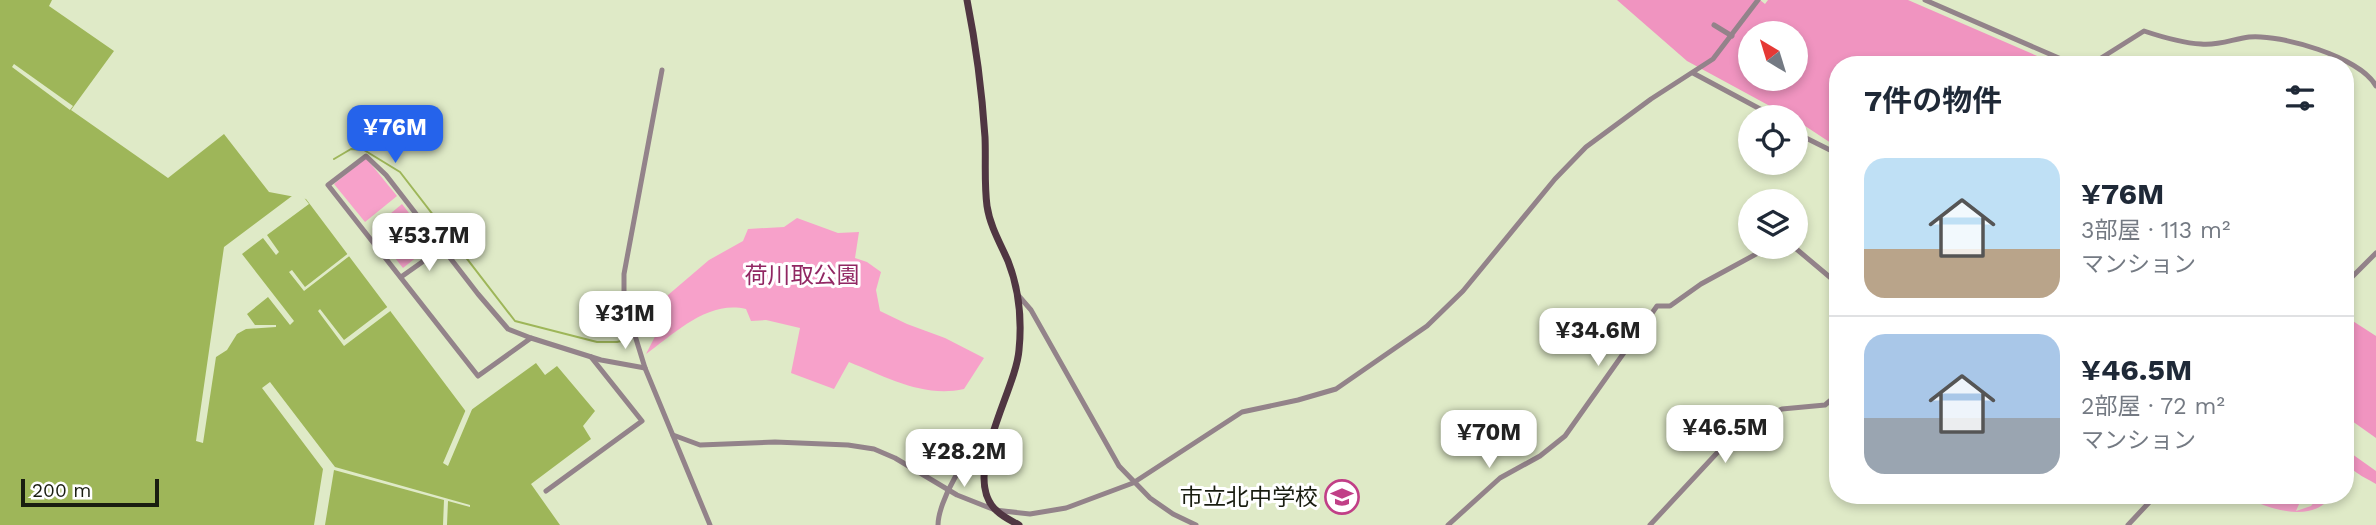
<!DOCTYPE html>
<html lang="ja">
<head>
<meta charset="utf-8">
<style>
  body { margin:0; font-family:"Work Sans","Noto Sans JP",sans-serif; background:#f2f2f3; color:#1f2937; height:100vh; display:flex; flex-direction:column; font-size:26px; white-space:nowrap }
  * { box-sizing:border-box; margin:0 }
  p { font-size:23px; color:#747a83 }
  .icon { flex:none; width:38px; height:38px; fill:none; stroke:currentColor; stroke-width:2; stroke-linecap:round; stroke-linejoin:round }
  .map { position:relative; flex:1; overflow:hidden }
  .sheet { position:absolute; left:1829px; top:56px; width:525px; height:448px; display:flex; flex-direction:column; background:#fff; border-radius:28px; box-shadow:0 4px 10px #0003 }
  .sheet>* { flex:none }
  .needle { width:46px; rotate:322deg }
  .buttons { position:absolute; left:1738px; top:21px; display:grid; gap:14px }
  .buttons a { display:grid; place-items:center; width:70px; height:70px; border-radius:50%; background:#fff; box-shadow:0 4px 10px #0003; font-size:35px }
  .scale { position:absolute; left:21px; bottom:18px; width:138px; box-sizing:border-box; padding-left:7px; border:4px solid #191d10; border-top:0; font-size:19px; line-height:24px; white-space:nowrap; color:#191d10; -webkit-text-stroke:5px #fff; paint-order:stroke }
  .price { position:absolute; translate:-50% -60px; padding:0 16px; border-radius:14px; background:#fff; color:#222; font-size:23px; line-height:46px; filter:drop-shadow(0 2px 4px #0008) }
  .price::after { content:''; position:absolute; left:50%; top:42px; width:21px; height:16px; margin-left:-10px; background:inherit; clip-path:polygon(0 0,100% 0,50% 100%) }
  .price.selected { background:#2563eb; color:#fff }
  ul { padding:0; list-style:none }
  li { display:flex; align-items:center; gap:21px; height:175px; padding:0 35px }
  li+li { border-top:2px solid #e0e1e3 }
  li span { display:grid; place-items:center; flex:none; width:196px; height:140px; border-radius:21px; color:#555 }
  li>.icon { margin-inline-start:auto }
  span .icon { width:84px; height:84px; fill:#fffc; stroke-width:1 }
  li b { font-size:30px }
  h2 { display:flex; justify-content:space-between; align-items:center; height:84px; padding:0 35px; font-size:30px }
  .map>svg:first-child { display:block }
  .green { fill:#f7a1ca }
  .forest { fill:#f094c0; fill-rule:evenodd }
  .water { fill:#9eb659 }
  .pier { fill:#dfeac7 }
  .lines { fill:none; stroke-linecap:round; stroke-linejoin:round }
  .stream { stroke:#9eb659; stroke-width:2 }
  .tertiary { stroke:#93838a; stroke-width:5 }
  .primary { stroke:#503642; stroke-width:7 }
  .labels { text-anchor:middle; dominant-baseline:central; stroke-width:6; stroke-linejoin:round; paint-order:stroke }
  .park-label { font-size:23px; fill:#912763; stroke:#fff }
  .poi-label { font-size:23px; fill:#191d10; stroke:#fff; text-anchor:end }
</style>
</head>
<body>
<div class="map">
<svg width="2376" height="525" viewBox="0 0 2376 525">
  <rect width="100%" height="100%" fill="#dfeac7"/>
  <!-- green -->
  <g class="green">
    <polygon points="366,158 397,196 365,222 334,184"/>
    <polygon points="402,204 433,244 403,268 372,229"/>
    <path d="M 797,218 L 838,233 L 859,232 L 855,258 L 867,262 L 881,272 L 876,290 L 880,311 L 907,324 L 945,338 L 984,358 L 964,389 C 923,398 886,377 849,362 L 834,389 L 791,373 L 800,328 L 766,320 L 751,321 L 746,309 C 708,300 675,333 646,354 L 667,313 L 661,301 L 709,260 L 743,241 L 748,229 L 784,227 Z"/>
    <path d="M 2241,495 L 2303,495 L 2296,511 L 2311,506 L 2320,495 L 2332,495 C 2313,525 2268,509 2241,495 Z"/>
  </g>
  <!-- forest -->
  <g class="forest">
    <path d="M 1617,0 L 1760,0 L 1765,4 L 1768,0 L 1908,0 L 2058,65 L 1838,65 L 1837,147 L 1796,120 L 1796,117 L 1790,117 L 1687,61 ZM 1750,33 L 1796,33 L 1796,79 L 1750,79 Z"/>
    <polygon points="2345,316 2376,336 2376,438 2345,416"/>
    <path d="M 2345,449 L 2376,471 L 2376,484 C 2360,474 2345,471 2345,449 Z"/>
  </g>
  <!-- water -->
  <polygon class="water" points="0,0 52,0 49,6 114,51 71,110 168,178 224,134 269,192 306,199 467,413 536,363 545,375 557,366 595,411 583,426 591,439 531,484 560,525 0,525"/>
  <!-- pier -->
  <g class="pier">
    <polygon points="14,64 73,106 70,110 12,67"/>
    <polygon points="296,193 302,195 309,204 267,235 279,252 276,255 263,238 242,254 294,321 290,325 268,297 247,314 255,325 276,325 276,327 246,329 237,334 227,350 216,357 203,443 196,441 224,247"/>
    <polygon points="350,252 352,254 304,291 289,272 292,270 305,287"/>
    <polygon points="390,305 393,309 344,346 318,311 320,309 344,340"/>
    <polygon points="270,382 335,467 470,505 470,507 448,501 447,525 443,525 444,500 334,470 325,525 314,525 323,469 262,388"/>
    <polygon points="467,407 468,409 473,407 448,466 443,463"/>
  </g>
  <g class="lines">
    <!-- stream -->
    <polyline class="stream" points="334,159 351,149 364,150 400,172 515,321 597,342 617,342 630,339"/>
    <!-- tertiary -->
    <g class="tertiary">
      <polyline points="1925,0 2075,65"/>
      <polyline points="1714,25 1732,36"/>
      <path d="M 2090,65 L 2144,31 C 2162,37 2182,43 2201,44 C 2218,46 2233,39 2249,37 C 2281,34 2360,57 2376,86"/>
      <polyline points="662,70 624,274 624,300 645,368 710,525"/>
      <polyline points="1693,73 1775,117"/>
      <polyline points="1796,133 1838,154"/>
      <polyline points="1794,247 1838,284"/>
      <polyline points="401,277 442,248"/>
      <polyline points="2345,284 2376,253"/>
      <polyline points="1018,295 1031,310 1119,466 1150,498 1173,514 1196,525"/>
      <polyline points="531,338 478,376 328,185 366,156 386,175 478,294 508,329 531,338 601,360 645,368"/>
      <polyline points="673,435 700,445 775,442 848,445 874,449 895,458 957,495 995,510 1030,514 1066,508 1133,483 1242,412 1298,400 1336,389 1427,326 1463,291 1555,179 1586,147 1651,99 1713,59 1758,0"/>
      <polyline points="546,491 642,421 591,357"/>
      <path d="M 938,525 C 938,503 966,448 988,445"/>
      <polyline points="1448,525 1500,478 1540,456 1565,436 1657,306 1670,306 1701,284 1769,247"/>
      <polyline points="1650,525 1730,439 1756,420 1782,409 1825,405 1838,394"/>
      <polyline points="2128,525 2156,495"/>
    </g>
    <!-- primary -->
    <path class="primary" d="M 967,0 C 976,45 982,92 985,137 C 986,160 984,183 987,206 C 990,226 1000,243 1008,261 C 1019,289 1022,320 1019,350 C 1016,391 959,478 997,511 C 1003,517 1012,521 1019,525"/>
  </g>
  <!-- icons -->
  <defs>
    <g id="school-ring" transform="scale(1.75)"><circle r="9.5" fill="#fff" stroke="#c13f87" stroke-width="1.5"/><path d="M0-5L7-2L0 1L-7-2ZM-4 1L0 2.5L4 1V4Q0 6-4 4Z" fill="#c13f87"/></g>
  </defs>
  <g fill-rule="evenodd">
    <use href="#school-ring" x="1342" y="497"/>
  </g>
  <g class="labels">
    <!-- park labels -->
    <g class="park-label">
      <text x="802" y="275">荷川取公園</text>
    </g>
    <!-- poi labels -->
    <g class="poi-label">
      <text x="1318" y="497">市立北中学校</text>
    </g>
  </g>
</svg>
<div class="buttons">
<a><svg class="needle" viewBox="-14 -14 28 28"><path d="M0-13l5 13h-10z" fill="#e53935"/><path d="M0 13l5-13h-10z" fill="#747a83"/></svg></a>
<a><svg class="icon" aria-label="locate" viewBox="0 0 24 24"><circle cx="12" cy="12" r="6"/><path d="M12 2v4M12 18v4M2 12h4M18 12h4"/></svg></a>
<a><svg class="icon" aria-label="layers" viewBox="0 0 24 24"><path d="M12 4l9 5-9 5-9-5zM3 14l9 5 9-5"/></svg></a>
</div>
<div class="scale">200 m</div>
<b class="price selected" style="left:395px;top:165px">¥76M</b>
<b class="price" style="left:429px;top:273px">¥53.7M</b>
<b class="price" style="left:625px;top:351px">¥31M</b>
<b class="price" style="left:1598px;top:368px">¥34.6M</b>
<b class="price" style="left:1725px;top:465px">¥46.5M</b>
<b class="price" style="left:1489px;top:470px">¥70M</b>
<b class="price" style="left:964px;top:489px">¥28.2M</b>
<section class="sheet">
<h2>7件の物件<svg class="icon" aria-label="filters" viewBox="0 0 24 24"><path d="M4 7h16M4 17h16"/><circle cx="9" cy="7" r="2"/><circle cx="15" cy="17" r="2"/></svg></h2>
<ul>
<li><span style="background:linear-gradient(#bfe0f5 65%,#b9a48a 0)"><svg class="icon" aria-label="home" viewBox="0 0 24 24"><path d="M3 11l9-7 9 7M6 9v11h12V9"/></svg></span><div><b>¥76M</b><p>3部屋 · 113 m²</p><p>マンション</p></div></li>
<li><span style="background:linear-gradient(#a9c7e8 60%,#9aa5b1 0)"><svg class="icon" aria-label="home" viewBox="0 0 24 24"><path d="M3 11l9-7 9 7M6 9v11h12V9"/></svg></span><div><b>¥46.5M</b><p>2部屋 · 72 m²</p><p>マンション</p></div></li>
</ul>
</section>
</div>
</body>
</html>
